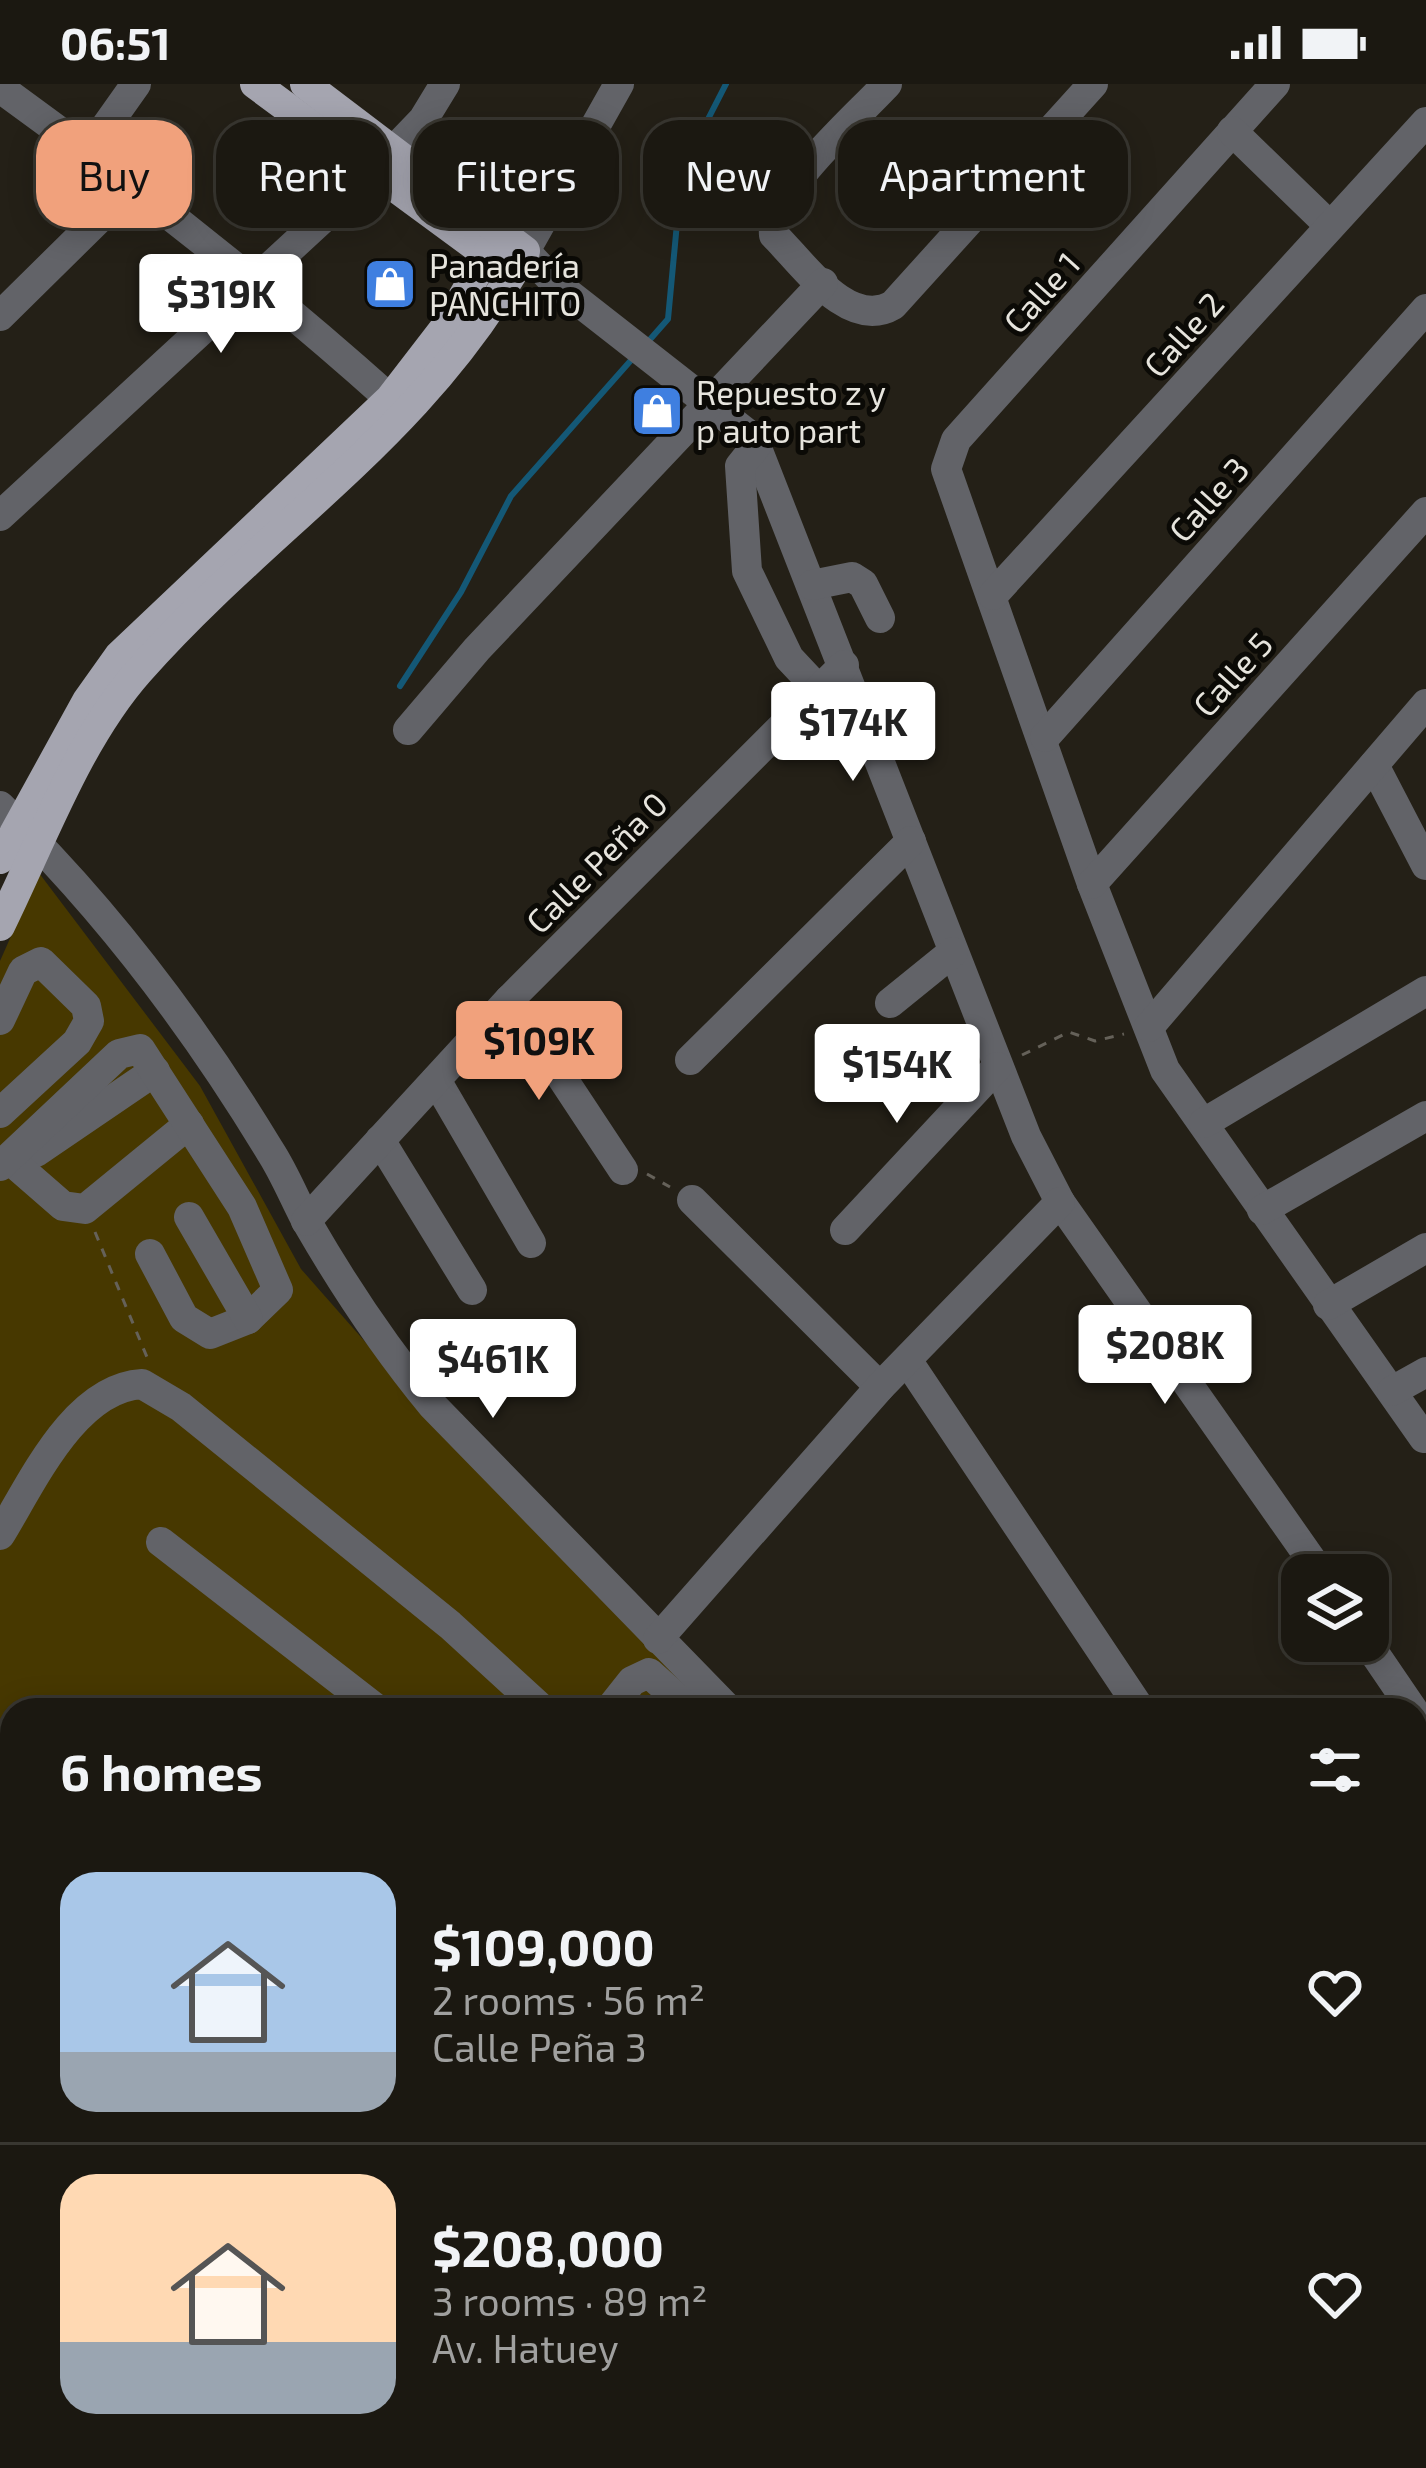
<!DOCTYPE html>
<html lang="en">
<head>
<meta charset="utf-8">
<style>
  body { margin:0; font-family:"Exo 2",sans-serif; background:#28251f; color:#f1f3f6; height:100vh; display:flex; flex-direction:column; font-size:45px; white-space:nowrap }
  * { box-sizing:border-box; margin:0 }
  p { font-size:39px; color:#a0a09f }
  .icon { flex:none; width:66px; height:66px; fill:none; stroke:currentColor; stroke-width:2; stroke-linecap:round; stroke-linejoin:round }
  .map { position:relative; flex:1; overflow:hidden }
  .details { position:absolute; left:0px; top:1614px; width:1428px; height:771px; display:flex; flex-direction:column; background:#1b1811; border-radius:36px 36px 0 0; box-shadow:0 6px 30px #0003,0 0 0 3px #393731 }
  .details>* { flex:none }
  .guide { position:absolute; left:36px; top:36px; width:1356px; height:108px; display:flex; gap:24px }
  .fabs { position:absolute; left:1281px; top:1470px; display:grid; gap:24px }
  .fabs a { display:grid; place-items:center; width:108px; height:108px; border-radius:24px; background:#1b1811; box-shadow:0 6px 30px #0003,0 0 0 3px #393731; font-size:60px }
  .price { position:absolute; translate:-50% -102px; padding:0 27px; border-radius:12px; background:#fff; color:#222; font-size:39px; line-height:78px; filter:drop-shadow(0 3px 6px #0008) }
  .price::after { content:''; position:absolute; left:50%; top:72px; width:36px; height:27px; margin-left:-18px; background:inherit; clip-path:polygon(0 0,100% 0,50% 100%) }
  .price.on { background:#f1a17c; color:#111 }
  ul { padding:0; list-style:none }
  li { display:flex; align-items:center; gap:36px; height:300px; padding:0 60px }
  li+li { border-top:3px solid #393731 }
  li span { display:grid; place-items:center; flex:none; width:336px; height:240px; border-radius:36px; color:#555 }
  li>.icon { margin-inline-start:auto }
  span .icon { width:144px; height:144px; fill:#fffc; stroke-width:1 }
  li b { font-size:51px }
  h2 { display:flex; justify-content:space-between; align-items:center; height:144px; padding:0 60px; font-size:51px }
  .chip { padding:0 42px; border-radius:36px; background:#1b1811; box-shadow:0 6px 30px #0003,0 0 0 3px #393731; font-size:42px; line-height:108px }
  .chip.on { background:#f1a17c; color:#111 }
  .status { display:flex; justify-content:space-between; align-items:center; height:84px; padding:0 60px; background:#1b1811; direction:ltr }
  .status svg { height:33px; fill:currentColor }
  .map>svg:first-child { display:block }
  .green { fill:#473800 }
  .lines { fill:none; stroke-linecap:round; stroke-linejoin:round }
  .stream { stroke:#145876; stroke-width:6 }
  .path { stroke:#656159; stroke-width:3; stroke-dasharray:9 9; stroke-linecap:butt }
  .minor { stroke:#626368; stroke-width:30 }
  .major { stroke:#a5a5b0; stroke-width:30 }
  .labels { text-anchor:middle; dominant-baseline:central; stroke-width:10; stroke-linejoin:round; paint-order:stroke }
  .poi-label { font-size:33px; fill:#e6e4dd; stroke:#0b0a06; text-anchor:start }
  .street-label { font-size:33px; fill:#e6e4dd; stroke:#0b0a06 }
</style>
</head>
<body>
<div class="status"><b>06:51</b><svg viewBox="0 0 49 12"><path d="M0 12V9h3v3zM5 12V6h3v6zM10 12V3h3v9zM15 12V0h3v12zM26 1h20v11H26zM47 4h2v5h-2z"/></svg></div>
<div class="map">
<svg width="1426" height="2384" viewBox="0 0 1426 2384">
  <rect width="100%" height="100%" fill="#242017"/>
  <!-- green -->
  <polygon class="green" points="39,789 200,1002 301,1185 456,1361 715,1626 12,1626 12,2373 1416,2373 1416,2109 1426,2114 1426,2384 0,2384 0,877"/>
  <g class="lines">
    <!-- stream -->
    <g class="stream">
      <polyline points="646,260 668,235 682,86 726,0"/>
      <polyline points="400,602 461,508 511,412 633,274"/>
    </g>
    <!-- path -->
    <g class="path">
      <polyline points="1022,971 1069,948 1095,957 1124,950"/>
      <polyline points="647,1090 670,1103"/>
      <polyline points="95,1148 149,1278"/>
      <polyline points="366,2384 382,2373"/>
    </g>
    <!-- minor -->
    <g class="minor">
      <polyline points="619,0 525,167 556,200 753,354 1026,1052 1060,1118 1322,1491"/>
      <path d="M 887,0 C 857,33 769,108 774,151 C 803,180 849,247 893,221 L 1093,0"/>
      <polyline points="1275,0 956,356 946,385 1092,800 1165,986 1424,1354"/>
      <path d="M 0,4 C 136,102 265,203 390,315"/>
      <polyline points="1232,47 1330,142"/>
      <polyline points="90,65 136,0"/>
      <polyline points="0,232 134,100"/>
      <polyline points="756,362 740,382 747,487 789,574 819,606"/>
      <polyline points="0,432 373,88 423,36 445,0"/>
      <polyline points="812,501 852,493 863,500 880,534"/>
      <polyline points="993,511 1426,38"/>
      <polyline points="408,646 477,565 823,199"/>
      <polyline points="1045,653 1426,225"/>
      <polyline points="1374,681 1426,781"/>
      <path d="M 0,722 C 104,823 195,943 270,1067 C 285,1090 295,1116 308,1140 C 345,1204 385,1264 432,1321 L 729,1626"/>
      <polyline points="1092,800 1426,428"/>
      <polyline points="510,915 623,1086"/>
      <polyline points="890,919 953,868"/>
      <polyline points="0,936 23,887 41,878 86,922 89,937 77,958 0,1029"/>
      <polyline points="1149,943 1426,620"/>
      <polyline points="690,976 911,757"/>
      <polyline points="436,996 531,1159"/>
      <polyline points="1204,1039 1426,907"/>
      <polyline points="380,1056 472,1206"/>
      <polyline points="36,1068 155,987"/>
      <polyline points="9,1075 63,1122 85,1125 189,1040"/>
      <polyline points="0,1082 119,970 140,965 242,1123 278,1206 248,1235 210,1250 184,1234 150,1170"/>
      <polyline points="692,1116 880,1303"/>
      <polyline points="1262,1126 1426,1032"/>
      <polyline points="189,1133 248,1235"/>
      <polyline points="306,1137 510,915 844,581"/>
      <polyline points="845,1146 997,983"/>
      <polyline points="1328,1221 1426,1164"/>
      <polyline points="907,1276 1141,1626"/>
      <polyline points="1392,1307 1426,1288"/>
      <path d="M 0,1451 C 32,1399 74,1304 142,1300 L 181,1323 L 450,1541 L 543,1626"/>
      <polyline points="161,1458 378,1626"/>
      <polyline points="658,1555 880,1303 1060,1118"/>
      <polyline points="1366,1557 1413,1626"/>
      <polyline points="609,1626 632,1597 649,1589 690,1626"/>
      <polyline points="0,1792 12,1806"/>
      <polyline points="1416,2036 1426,2051"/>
      <polyline points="1416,2094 1426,2100"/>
      <polyline points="1416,2149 1426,2156"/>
      <polyline points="0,2346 12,2336"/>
      <polyline points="496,2373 505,2384"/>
      <polyline points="692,2373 699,2384"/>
      <polyline points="954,2373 970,2384"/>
      <polyline points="1227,2373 1237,2384"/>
      <polyline points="851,2384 890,2373"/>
    </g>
    <!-- major -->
    <g class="major">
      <polyline points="255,0 501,181"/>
      <polyline points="0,775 87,617 119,572 390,315 447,241 500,148"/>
      <path d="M 0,842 C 41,759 77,657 139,587 C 272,437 425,350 525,167 L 305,0"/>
    </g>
  </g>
  <!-- icons -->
  <defs>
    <g id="shop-square" transform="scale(2.7)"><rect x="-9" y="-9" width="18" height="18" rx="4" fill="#3f7fe0" stroke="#0b0a06"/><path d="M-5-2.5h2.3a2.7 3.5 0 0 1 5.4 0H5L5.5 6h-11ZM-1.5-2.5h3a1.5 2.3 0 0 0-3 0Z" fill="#fff"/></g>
  </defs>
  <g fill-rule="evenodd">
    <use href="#shop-square" x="390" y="200"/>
    <use href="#shop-square" x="657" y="327"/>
  </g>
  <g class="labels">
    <!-- poi labels -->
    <g class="poi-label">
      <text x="429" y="181">Panadería<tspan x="429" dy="38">PANCHITO</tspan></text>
      <text x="696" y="308">Repuesto z y<tspan x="696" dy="38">p auto part</tspan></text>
    </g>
    <!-- street labels -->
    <g class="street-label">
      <text transform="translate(1041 208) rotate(-48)">Calle 1</text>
      <text transform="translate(1183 250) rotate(-48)">Calle 2</text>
      <text transform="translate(1208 415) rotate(-48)">Calle 3</text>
      <text transform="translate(1232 590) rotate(-48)">Calle 5</text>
      <text transform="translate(596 778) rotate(-45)">Calle Peña 0</text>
    </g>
  </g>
</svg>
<div class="fabs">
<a><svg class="icon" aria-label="layers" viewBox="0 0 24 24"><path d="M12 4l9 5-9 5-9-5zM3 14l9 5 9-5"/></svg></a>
</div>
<b class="price" style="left:221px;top:272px">$319K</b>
<b class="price" style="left:853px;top:700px">$174K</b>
<b class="price on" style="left:539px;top:1019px">$109K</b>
<b class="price" style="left:897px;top:1042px">$154K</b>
<b class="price" style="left:1165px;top:1323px">$208K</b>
<b class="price" style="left:493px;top:1337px">$461K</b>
<div class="guide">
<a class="chip on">Buy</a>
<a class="chip">Rent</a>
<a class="chip">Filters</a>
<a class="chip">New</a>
<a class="chip">Apartment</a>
</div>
<section class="details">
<h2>6 homes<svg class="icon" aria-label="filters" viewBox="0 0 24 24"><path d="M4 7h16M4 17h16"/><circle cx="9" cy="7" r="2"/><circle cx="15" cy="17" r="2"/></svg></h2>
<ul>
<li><span style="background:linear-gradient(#a9c7e8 75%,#9aa5b1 0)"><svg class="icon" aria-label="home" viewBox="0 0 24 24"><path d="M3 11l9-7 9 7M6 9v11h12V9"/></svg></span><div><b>$109,000</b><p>2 rooms · 56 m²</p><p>Calle Peña 3</p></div><svg class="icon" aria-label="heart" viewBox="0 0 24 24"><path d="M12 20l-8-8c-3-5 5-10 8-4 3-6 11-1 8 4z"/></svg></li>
<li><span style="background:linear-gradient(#ffd9b3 70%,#9aa5b1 0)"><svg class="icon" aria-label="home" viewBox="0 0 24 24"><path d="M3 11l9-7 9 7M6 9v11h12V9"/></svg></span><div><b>$208,000</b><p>3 rooms · 89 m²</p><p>Av. Hatuey</p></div><svg class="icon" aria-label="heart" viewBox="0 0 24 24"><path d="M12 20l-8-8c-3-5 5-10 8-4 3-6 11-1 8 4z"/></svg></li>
</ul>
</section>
</div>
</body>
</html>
